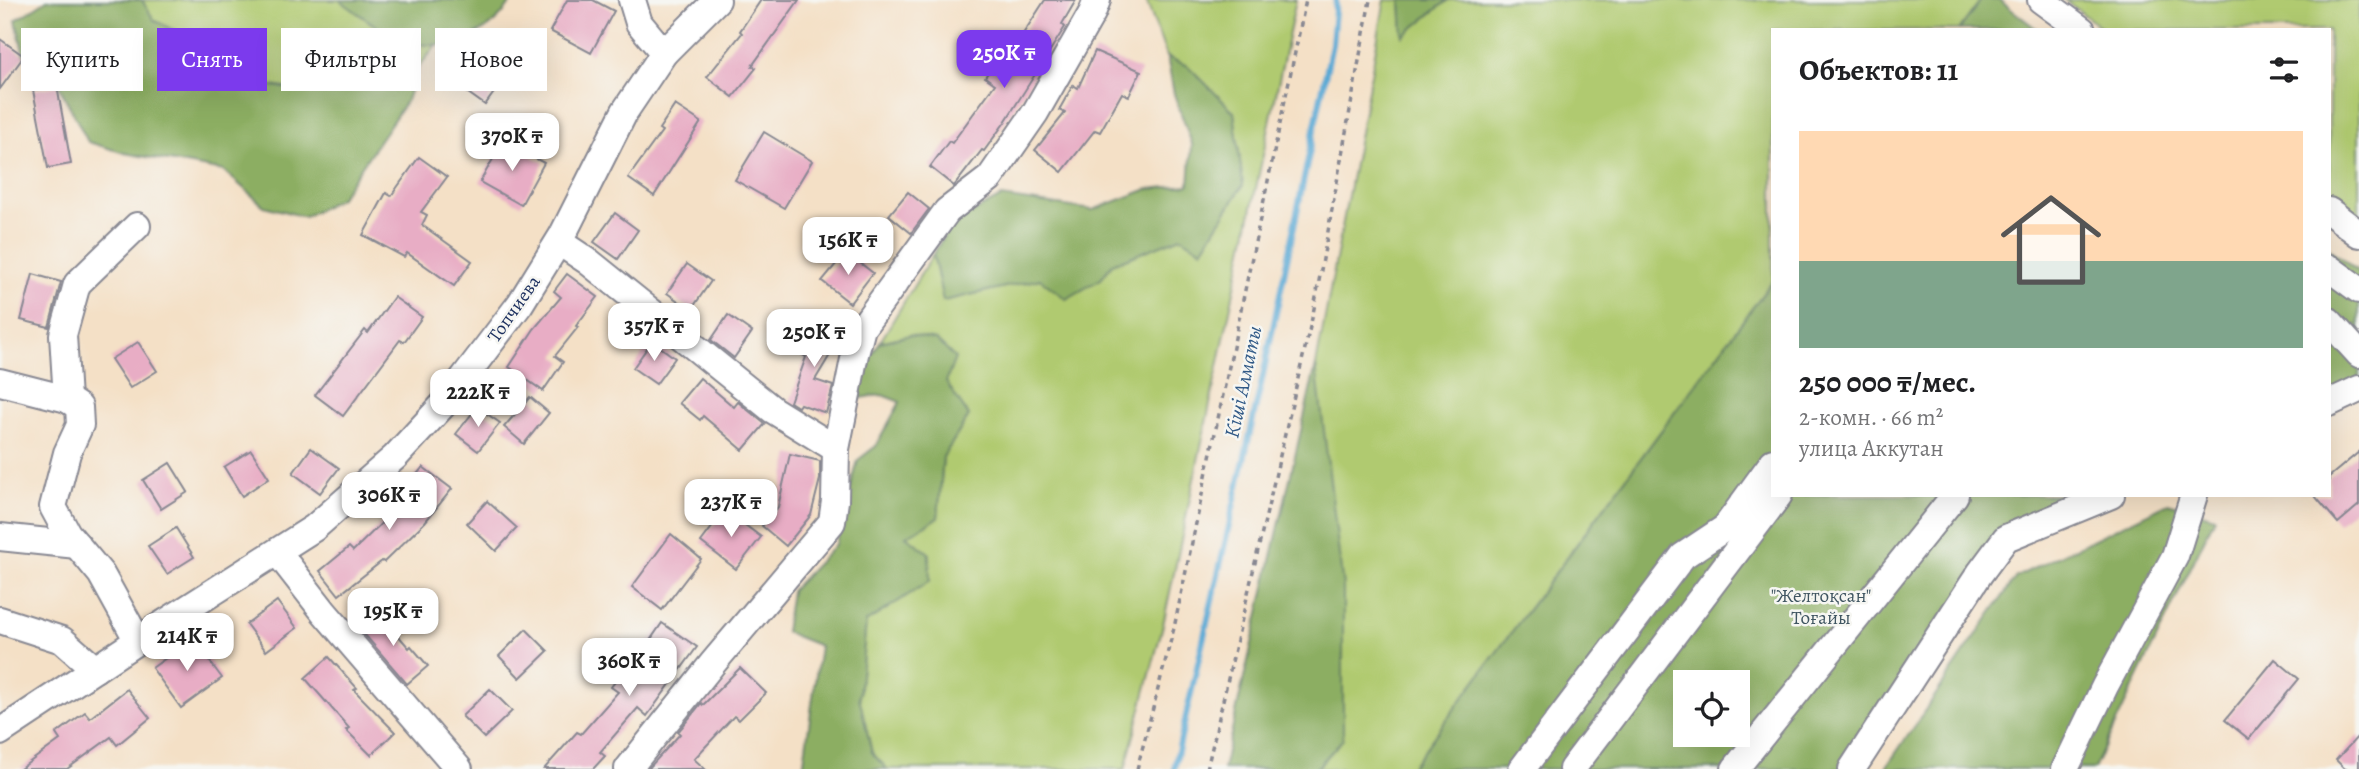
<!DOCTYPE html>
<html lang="ru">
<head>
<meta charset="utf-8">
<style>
  body { margin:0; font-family:Alegreya,serif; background:#f6f6f6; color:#202124; height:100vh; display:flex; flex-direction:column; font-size:26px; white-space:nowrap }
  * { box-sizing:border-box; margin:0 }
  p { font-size:23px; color:#757577 }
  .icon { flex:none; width:38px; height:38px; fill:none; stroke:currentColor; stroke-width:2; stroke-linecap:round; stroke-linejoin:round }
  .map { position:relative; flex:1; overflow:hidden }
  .details { position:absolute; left:1771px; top:28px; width:560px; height:469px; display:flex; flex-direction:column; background:#fff; border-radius:0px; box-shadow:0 7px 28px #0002 }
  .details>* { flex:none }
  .banner { position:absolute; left:21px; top:28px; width:665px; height:63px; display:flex; gap:14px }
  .fabs { position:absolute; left:1673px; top:670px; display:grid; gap:14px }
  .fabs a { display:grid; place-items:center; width:77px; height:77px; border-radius:0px; background:#fff; box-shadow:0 7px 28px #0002; font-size:35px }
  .price { position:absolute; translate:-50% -60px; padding:0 16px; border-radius:14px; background:#fff; color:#222; font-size:23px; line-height:46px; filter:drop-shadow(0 2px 4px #0008) }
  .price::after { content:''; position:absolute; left:50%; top:42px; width:21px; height:16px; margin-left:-10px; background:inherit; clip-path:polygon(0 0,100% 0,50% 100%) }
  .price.current { background:#7c3aed; color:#fff }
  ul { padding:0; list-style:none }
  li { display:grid; align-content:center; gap:14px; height:371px; padding:0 28px }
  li+li { border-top:2px solid #e0e0e0 }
  li span { display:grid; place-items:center; height:217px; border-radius:0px; color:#555 }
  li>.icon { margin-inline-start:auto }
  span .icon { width:126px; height:126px; fill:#fffc; stroke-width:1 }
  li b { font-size:30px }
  h2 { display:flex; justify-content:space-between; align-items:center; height:84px; padding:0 28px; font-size:30px }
  .chip { padding:0 24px; border-radius:0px; background:#fff; box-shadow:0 7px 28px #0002; font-size:24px; line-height:63px }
  .chip.current { background:#7c3aed; color:#fff }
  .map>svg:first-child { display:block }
  .green { fill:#b0ca6f; stroke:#667c66; stroke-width:2 }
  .forest { fill:#8cae62; stroke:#546e60; stroke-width:2; fill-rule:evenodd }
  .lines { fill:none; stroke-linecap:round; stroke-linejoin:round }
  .stream { stroke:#5aa9d4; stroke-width:6 }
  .building { fill:#e8adc5 }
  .minor-casing { stroke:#888892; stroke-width:30 }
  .path { stroke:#888892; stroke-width:3.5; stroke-dasharray:5 5; stroke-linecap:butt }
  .minor { stroke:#fff; stroke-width:26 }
  .labels { text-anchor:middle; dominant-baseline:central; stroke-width:5; stroke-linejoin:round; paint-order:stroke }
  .street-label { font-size:19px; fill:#1b2f5e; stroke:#f6f6f2 }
  .park-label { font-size:19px; fill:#405662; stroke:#f6f6f2 }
  .water-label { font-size:21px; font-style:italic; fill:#315a87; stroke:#f6f6f2 }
</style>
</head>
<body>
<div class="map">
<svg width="2359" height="769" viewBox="0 0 2359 769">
  <rect width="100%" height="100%" fill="#f6f6f2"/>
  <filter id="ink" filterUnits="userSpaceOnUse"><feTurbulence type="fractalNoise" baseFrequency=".0143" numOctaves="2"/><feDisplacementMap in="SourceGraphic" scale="14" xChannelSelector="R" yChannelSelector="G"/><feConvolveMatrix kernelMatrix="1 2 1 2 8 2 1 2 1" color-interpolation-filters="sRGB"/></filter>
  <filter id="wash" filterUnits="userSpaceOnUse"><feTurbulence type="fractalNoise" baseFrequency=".00686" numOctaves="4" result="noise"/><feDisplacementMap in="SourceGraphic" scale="28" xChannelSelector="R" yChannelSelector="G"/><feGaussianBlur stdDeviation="1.57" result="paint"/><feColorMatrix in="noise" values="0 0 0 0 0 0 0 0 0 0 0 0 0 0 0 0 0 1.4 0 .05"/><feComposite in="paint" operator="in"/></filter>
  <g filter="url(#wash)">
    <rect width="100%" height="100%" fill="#f4e0c6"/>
    <!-- green -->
    <g class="green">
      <polygon points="67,0 403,0 399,39 436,46 418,68 409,58 325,175"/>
      <polygon points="1146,0 1296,0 1163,625 1125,769 887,769 872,753 859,697 866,622 890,607 905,536 938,518 943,457 969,416 910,335 880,342 933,254 943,301 1040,279 1101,279 1112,264 1181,237 1202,250 1243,185 1234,113 1188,66 1167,57"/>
      <polygon points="1385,0 1401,0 1403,36 1448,0 1981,0 1959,30 1773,30 1773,280 1410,769 1316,769 1343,739 1316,365"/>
      <polygon points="2065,0 2359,0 2359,222 2329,199 2329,30 2104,30"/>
    </g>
    <!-- forest -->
    <g class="forest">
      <polygon points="47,0 142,0 154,20 213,50 253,83 285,88 334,80 410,58 418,68 407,100 340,198 305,217 264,206 224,171 124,153 88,142 53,74 24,56 16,20"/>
      <path d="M 339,0 L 512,0 C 492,38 438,55 398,39 C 379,30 357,12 339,0 Z"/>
      <polygon points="1401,0 1448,0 1403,36"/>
      <polygon points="1981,0 1999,0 2038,30 1959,30"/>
      <polygon points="1167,57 1188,66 1234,112 1243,185 1202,250 1181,237 1112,264 1101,279 1066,299 1040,279 943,301 933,254 952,223 1001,197 1093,210 1148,189 1189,185 1192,144 1174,94"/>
      <polygon points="2329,249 2359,272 2359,382 2329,394"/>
      <path d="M 1773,280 L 1773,495 L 2088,495 L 2003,531 L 1845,769 L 1410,769 ZM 1685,682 L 1738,682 L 1738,735 L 1685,735 Z"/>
      <polygon points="910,335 936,340 955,358 946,382 969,416 943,457 938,518 906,536 929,553 930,581 866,622 859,697 872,753 887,769 803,769 820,646 785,632 791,591 836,544 858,460 876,446 900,402 882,395 859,398 859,373 880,342"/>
      <polygon points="1316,365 1343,587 1343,739 1316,769 1223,769"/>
      <polygon points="2168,503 2215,517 2094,769 1885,769 2016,577"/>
    </g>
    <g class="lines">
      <!-- stream -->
      <polyline class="stream" points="1174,769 1262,380 1332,44 1336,0"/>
    </g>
    <g id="blocks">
      <!-- building -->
      <g class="building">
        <polygon points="567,0 593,0 614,11 591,53 550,31"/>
        <polygon points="761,0 799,0 752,66 756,68 733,97 707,77 742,33 740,31"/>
        <polygon points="1045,0 1076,0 1062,24 1065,27 1005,122 984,151 982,150 954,186 930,167 949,141 952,143 995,84 985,77 1002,52 1008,57"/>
        <polygon points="0,39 24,56 0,89"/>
        <polygon points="1095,51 1141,71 1129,96 1122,93 1100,132 1095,130 1062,172 1035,150 1065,113 1059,110 1073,85 1078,88"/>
        <polygon points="476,59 503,80 485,105 457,85"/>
        <polygon points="57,86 71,164 48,168 33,90"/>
        <polygon points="675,105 701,122 654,196 628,178 662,131 659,129"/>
        <polygon points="764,132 812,161 784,208 735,180"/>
        <polygon points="503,141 544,163 521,205 480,182"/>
        <polygon points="419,157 447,177 421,212 427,215 422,225 472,261 454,286 407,253 404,257 363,235 386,193 391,196"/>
        <polygon points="908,192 929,209 911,233 889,215"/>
        <polygon points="615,213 638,230 618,259 594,242"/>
        <polygon points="846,252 873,273 850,303 822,281"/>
        <polygon points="687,264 711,281 691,310 667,293"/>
        <polygon points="33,274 61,282 49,327 21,320"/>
        <polygon points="567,274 598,297 576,326 578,327 555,356 563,362 543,391 509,367 534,329 561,297 554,291"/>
        <polygon points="394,297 422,317 404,342 400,340 343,416 315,395 365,330 368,333"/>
        <polygon points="728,315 752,332 734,358 711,340"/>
        <polygon points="810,322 839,340 815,380 833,386 826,413 800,404 798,407 790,402 806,357 793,349"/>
        <polygon points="652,341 675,358 656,384 633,368"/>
        <polygon points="138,342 157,371 130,388 111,359"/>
        <polygon points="700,378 734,407 738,402 765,424 743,450 703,416 700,420 679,403"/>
        <polygon points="530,397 549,413 524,444 504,427"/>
        <polygon points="477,407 500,423 478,451 456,434"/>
        <polygon points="311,448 339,468 320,493 293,473"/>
        <polygon points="251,450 269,478 242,496 224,467"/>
        <polygon points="2359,452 2359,505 2338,523 2314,495 2329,495 2329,477"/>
        <polygon points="790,454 820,461 820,479 811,515 786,546 762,526 778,507"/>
        <polygon points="170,463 188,492 161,509 143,480"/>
        <polygon points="423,467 452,489 425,522 384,562 382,561 339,595 320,571 349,547 353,551 400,505 395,501"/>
        <polygon points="487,501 517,528 496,551 467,523"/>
        <polygon points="725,510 761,537 736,569 701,542"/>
        <polygon points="176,528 194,557 167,574 148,546"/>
        <polygon points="671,534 701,559 662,610 632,587"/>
        <polygon points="277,601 297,628 266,651 246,624"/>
        <polygon points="378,612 409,648 411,646 428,666 407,684 359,628"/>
        <polygon points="662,623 697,647 647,716 638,708 600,752 605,756 593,769 544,769 577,732 581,734 618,692 611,687 630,662 634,664"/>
        <polygon points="526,629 548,651 520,678 499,656"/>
        <polygon points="193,639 222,678 181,708 152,668"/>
        <polygon points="329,657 357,688 354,690 395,732 371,755 346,730 349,728 305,678"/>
        <polygon points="2275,659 2299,679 2249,739 2225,720"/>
        <polygon points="740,668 766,693 739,720 734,716 694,759 705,769 648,769 680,734 678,732 699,706 701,703 703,705"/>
        <polygon points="127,689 150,718 117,745 111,737 67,769 20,769 60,740 56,734 85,712 90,718"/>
        <polygon points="490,689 512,711 484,738 462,716"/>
        <polygon points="2359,735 2359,769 2345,769 2336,760"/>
      </g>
    </g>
  </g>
  <g filter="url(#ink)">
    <use href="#blocks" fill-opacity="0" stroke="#888892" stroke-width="2"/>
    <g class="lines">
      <!-- minor casing -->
      <g class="minor-casing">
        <g id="minor">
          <polyline points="632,0 639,23 664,53"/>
          <polyline points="2041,0 2082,30"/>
          <polyline points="2329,211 2359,234"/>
          <polyline points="559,242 589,262 773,410 836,449"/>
          <polyline points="2329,268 2359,290"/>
          <polyline points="2329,321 2359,354"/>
          <polyline points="0,382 67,399 79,407 80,425 67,453 53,507 67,533 101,574 138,641"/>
          <polyline points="67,399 63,335 77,284 137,226"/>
          <polyline points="2329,403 2359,389"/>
          <polyline points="0,537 77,545"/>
          <polyline points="278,553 324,612 459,769"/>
          <polyline points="0,620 62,640 95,669"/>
          <polyline points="0,732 166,622 314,528 395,457 443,405 520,304 562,236 625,111 664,53 717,0"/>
          <polyline points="628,769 713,663 832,522 835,501 836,449 855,354 862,328 947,211 990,178 1035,113 1092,13 1097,0"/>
          <polyline points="1522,769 1683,556 1725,528 1773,462"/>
          <polyline points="1572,769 1779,495"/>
          <polyline points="1735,769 1955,495"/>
          <polyline points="1852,769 1980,573 2006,538 2111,495"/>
          <polyline points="2065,769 2105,686 2175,556 2194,495"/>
        </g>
      </g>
      <!-- path -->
      <g class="path">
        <polyline points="1137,769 1174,628 1306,0"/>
        <polyline points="1207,769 1313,314 1370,0"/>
      </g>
      <!-- minor -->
      <use href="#minor" class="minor"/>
    </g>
  </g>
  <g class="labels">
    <!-- street labels -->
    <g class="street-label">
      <text transform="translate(514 309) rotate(-55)">Топчиева</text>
    </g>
    <!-- park labels -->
    <g class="park-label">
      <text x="1821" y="596">"Желтоқсан"<tspan x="1821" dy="22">Тоғайы</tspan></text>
    </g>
    <!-- water labels -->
    <g class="water-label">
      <text transform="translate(1243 382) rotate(-78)">Кіші Алматы</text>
    </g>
  </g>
</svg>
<div class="fabs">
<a><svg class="icon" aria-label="locate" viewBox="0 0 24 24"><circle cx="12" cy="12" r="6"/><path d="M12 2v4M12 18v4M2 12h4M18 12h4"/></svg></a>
</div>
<b class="price current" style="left:1004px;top:90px">250K ₸</b>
<b class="price" style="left:512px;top:173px">370K ₸</b>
<b class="price" style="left:848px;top:277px">156K ₸</b>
<b class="price" style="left:654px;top:363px">357K ₸</b>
<b class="price" style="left:814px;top:369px">250K ₸</b>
<b class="price" style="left:478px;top:429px">222K ₸</b>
<b class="price" style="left:389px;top:532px">306K ₸</b>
<b class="price" style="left:731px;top:539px">237K ₸</b>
<b class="price" style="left:393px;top:648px">195K ₸</b>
<b class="price" style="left:187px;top:673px">214K ₸</b>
<b class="price" style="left:629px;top:698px">360K ₸</b>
<div class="banner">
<a class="chip">Купить</a>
<a class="chip current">Снять</a>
<a class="chip">Фильтры</a>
<a class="chip">Новое</a>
</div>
<section class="details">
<h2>Объектов: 11<svg class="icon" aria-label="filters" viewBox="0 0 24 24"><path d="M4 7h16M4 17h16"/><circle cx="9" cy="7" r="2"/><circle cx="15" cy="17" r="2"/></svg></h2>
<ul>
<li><span style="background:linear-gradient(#ffd9b3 60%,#7fa58c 0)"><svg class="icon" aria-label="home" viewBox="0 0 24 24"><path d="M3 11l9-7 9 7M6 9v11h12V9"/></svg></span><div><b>250 000 ₸/мес.</b><p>2-комн. · 66 m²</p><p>улица Аккутан</p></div></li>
</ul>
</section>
</div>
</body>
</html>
